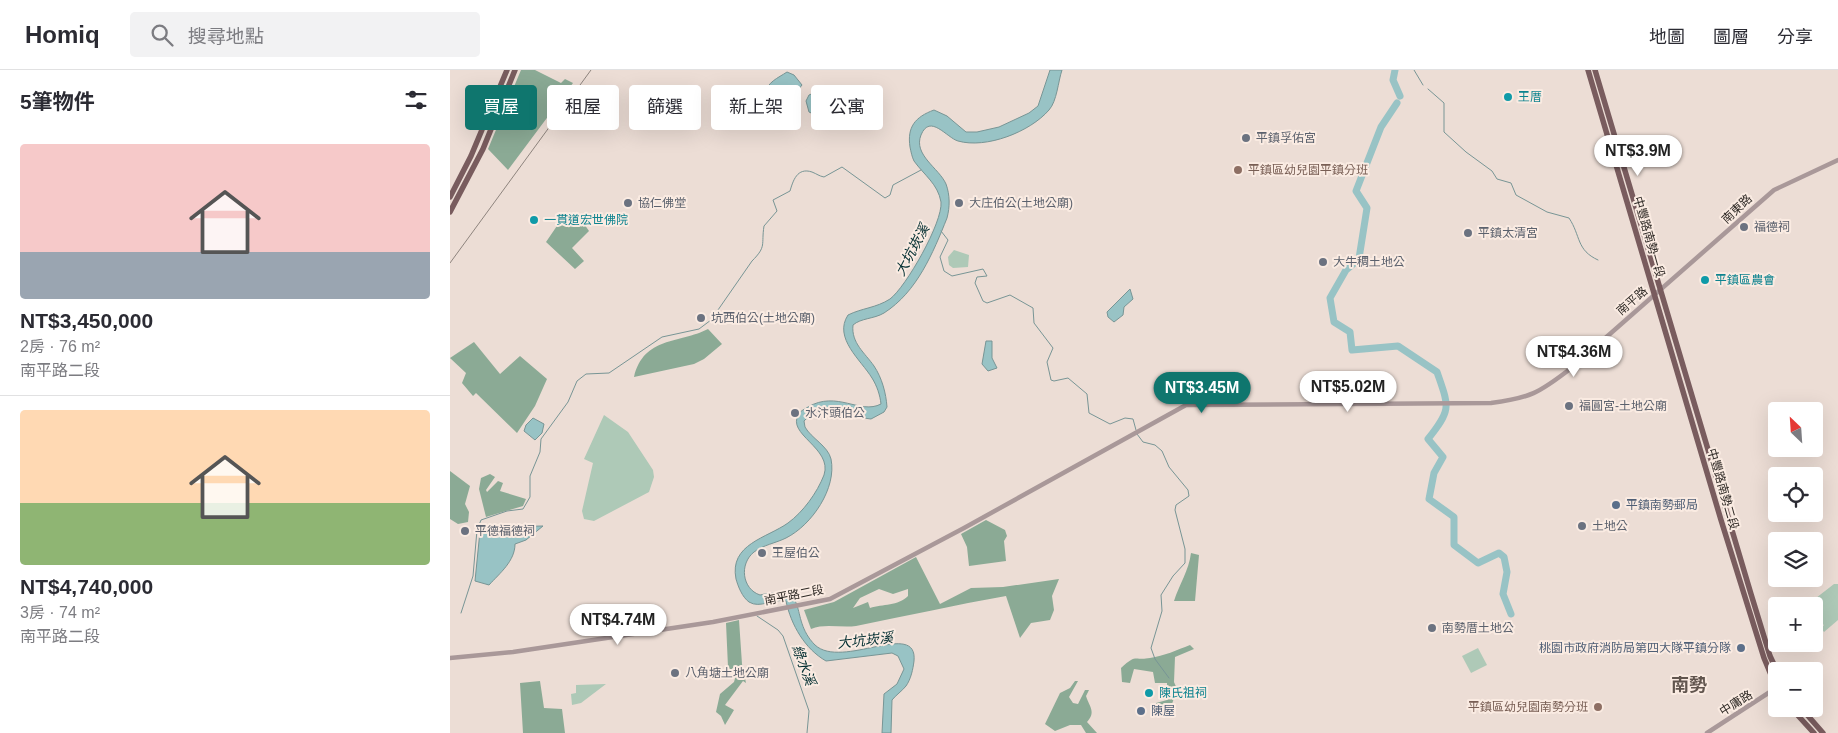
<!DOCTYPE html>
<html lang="zh-TW">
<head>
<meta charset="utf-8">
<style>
  body { margin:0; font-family:Helvetica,"Noto Sans TC",sans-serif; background:#f2f2f3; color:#2b2b33; height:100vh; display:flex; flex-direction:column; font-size:19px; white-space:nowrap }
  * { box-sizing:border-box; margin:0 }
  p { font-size:16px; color:#7c7c81 }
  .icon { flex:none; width:28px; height:28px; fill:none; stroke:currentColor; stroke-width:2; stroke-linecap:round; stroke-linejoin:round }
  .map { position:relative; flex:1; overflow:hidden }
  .details { display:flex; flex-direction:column; background:#fff; width:450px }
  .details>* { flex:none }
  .guide { position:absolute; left:15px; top:15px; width:475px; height:45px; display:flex; gap:10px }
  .needle { width:32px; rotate:335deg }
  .controls { position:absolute; left:1318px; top:332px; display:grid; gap:10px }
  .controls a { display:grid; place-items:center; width:55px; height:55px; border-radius:5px; background:#fff; box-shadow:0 5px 20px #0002; font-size:25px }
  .price { position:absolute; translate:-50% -42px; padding:0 11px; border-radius:18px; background:#fff; color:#222; font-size:16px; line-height:32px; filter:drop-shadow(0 1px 2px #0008) }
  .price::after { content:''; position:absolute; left:50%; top:30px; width:15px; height:11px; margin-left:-8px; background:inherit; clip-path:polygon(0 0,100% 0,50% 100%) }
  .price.active { background:#0f766e; color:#fff }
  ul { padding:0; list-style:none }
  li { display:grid; align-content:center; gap:10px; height:265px; padding:0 20px }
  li+li { border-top:1px solid #e1e1e2 }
  li span { display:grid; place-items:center; height:155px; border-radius:5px; color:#555 }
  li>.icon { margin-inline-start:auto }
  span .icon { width:90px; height:90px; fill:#fffc; stroke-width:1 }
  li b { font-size:21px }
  h2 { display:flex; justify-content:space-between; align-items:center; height:60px; padding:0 20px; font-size:21px }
  .chip { padding:0 18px; border-radius:5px; background:#fff; box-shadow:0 5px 20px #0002; font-size:18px; line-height:45px }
  .chip.active { background:#0f766e; color:#fff }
  header { display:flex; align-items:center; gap:30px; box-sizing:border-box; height:70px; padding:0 25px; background:#fff; border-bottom:1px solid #e1e1e2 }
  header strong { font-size:24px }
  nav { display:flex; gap:28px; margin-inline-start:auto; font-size:18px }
  .search { width:350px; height:45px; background:#f2f2f3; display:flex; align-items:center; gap:12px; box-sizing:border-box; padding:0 18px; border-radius:5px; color:#7c7c81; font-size:19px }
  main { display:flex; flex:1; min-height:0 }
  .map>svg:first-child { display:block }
  .green { fill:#aec9b7 }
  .forest { fill:#8baa95; fill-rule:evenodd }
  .water { fill:#98c3c5; stroke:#789595 }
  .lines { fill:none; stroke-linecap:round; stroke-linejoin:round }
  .stream { stroke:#789595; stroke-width:1 }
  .river { stroke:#98c3c5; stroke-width:7 }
  .minor { stroke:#a99899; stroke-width:4.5 }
  .major { stroke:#795c5e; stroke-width:5.5 }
  .rail { stroke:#8e847e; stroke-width:1 }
  .culture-dot { fill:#0f9aa8; stroke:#faebe2; stroke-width:2 }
  .worship-dot { fill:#6b7280; stroke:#faebe2; stroke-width:2 }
  .education-dot { fill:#8d6e63; stroke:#faebe2; stroke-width:2 }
  .service-dot { fill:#5c6f8a; stroke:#faebe2; stroke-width:2 }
  .labels { text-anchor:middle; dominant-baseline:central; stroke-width:4; stroke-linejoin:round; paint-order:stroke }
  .culture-label { font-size:12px; fill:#0d838f; stroke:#faebe2; text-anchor:start }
  .worship-label { font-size:12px; fill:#5b616d; stroke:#faebe2; text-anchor:start }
  .education-label { font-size:12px; fill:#785e54; stroke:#faebe2; text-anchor:start }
  .street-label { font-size:12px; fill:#2f2a26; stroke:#faebe2 }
  .service-label { font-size:12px; fill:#4e5e75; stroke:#faebe2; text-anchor:start }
  .water-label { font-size:14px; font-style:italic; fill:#042f32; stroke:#faebe2 }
  .district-label { font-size:18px; font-weight:bold; fill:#61554e; stroke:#faebe2 }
</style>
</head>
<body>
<header>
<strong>Homiq</strong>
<div class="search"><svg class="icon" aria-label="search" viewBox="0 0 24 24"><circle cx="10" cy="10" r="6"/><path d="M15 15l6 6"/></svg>搜尋地點</div>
<nav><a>地圖</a><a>圖層</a><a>分享</a></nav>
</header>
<main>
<section class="details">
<h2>5筆物件<svg class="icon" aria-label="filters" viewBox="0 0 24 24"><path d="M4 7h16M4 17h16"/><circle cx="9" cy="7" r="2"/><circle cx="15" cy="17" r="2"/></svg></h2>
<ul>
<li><span style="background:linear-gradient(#f6c9c9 70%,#9aa5b1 0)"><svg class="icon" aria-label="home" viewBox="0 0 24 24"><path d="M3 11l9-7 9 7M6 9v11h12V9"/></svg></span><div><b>NT$3,450,000</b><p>2房 · 76 m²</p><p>南平路二段</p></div></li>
<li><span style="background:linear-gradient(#ffd9b3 60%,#8fb573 0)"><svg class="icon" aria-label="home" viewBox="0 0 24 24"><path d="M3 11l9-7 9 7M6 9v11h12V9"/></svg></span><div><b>NT$4,740,000</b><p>3房 · 74 m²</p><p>南平路二段</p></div></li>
</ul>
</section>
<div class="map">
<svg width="1388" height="663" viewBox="0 0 1388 663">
  <rect width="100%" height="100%" fill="#ecddd5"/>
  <!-- green -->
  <g class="green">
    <polygon points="504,180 519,185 518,197 503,198 499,195 498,187"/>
    <polygon points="154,345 178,362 203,400 204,407 199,422 144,451 134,449 132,441 143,393 134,389"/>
    <polygon points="1384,514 1388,514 1388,550 1374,562 1371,558 1374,555 1364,548 1364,536 1362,536 1366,528"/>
    <polygon points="1028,578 1037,595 1021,603 1012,586"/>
    <polygon points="156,614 131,633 122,635 121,624 126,623 126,615"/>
  </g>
  <!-- forest -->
  <g class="forest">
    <polygon points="71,0 85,0 111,13 115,9 123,13 58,100 38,79"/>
    <polygon points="130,148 139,161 122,178 134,191 125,199 96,172 111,150"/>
    <path d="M 258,259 L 272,274 L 254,289 L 244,294 L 184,307 C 194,266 229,274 258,259 Z"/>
    <polygon points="24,272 50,304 70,286 97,309 85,336 67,363 26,323 23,326 12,313 16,303 0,288"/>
    <polygon points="0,401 20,416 15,434 19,442 18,452 8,454 0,449"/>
    <polygon points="40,404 45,407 36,420 37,422 48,411 53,413 50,421 76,429 73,436 36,447 29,419 31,408"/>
    <polygon points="536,450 555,460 557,466 554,471 556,491 519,496 517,477 511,464"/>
    <path d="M 741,483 L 749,485 L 745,531 L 724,531 C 729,515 739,500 741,483 Z"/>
    <path d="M 466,487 L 490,534 L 521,518 L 553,517 L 609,509 L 602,526 L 604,540 L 600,550 L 581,553 L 570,568 L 556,526 C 505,535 456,546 406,556 C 390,558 375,553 361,559 L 354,540 L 384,532 ZM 429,519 L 443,524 L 458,519 L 458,526 C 448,536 433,534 420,538 L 418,532 L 403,538 L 410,528 Z"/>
    <polygon points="289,550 292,594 296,613 293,611 275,635 284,640 275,655 271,646 266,642 270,624 284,612 286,605 278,597 276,553"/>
    <path d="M 740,575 L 744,579 L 725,587 L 724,612 L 727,619 L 721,637 L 711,647 L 705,642 L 706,633 L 717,630 L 717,613 L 705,613 L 703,602 L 684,599 L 680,613 L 672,612 L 671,598 C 687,583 684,591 700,588 C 714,586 727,580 740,575 Z"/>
    <polygon points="90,611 94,638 112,639 115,663 73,663 70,613"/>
    <path d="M 625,611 L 628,611 L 619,627 L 623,633 L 628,634 L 635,620 L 639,620 L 636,626 C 640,638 646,642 637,652 L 647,663 L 636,663 L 631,655 L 620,655 L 605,661 L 595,654 L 610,623 L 620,618 Z"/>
  </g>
  <!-- water -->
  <g class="water">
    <path d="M 600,0 L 612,0 C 608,12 607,31 599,40 C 580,62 536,79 508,71 C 497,68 480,43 471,65 C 463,85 489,98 496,114 C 500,125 500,137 497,148 C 483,183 467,222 434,243 C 424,249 411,248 403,255 C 401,273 415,283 424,296 C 432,308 436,323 437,337 L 434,342 L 421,349 C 400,347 373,330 354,351 L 355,357 C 361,368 378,376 381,389 C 387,418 362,455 336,468 C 326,473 313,475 304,482 C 289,494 292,519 310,525 C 363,513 337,547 365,575 C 392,600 468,549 464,591 C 463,599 461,609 456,616 C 452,621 446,625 442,630 L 441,663 L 432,663 L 434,624 L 447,614 L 454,599 L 448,586 L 442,583 L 376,591 C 355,579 341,555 336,531 C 324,528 310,539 299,532 C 292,527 288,516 286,509 C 279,474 317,468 338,453 C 353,442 367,423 374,405 C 383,378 335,364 349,344 C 350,341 355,339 358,337 C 387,320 410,345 431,334 C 430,325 427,316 422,308 C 411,290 383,268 398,245 C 412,238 426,238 440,229 C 456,217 493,152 491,132 C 488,114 474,105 464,91 C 462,87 461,82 460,77 C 457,57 465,47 484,40 L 497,46 L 516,62 L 527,62 L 549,57 L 579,43 L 588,36 Z"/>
    <path d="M 337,2 L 344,5 L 352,15 L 339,31 L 315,24 C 317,12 328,8 337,2 Z"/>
    <polygon points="378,17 386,28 370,47 359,42 356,31 359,25"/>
    <polygon points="680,219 683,229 674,237 673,245 664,252 658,247 657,242"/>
    <polygon points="536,271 542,271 542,288 547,298 538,301 532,294"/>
    <polygon points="83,348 94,354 92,363 85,370 74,361 76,355"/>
    <path d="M 93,456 L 76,470 L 65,474 C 65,491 50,503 39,515 L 25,511 L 30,461 L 34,457 Z"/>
  </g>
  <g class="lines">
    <!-- stream -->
    <g class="stream">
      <polyline points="964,0 973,15"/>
      <path d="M 978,19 L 994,33 L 994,62 L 1016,82 L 1042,101 L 1047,109 L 1061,113 L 1066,125 L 1097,142 L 1119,148 C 1131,166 1126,180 1148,190"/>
      <polyline points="491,161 498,170 490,187 494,201 502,206 533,199 537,206 527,207 525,213 533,231 537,233 560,225 583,238 584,253 603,278 597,292 601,310 604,311 618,308 637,324 639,343 660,354 675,348 683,349 686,360"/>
      <polyline points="687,364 693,372 705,375 712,381 719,397 738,420 739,426 726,435 725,440 735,479 735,493 723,506 711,525 712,541 701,578 705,589 719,608"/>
      <path d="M 11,543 L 23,506 L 27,460 L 31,450 L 57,441 L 73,439 L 80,427 L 80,406 L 90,382 L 91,369 L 118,332 L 127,311 L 136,304 L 159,303 L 212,267 L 249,259 L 261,250 L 302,191 C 317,176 311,175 314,156 L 327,141 L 323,130 L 340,121 C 343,111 347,97 362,102 C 367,104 369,106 374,107 L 392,97 L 435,128 L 440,125 L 443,115 L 471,100"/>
      <polyline points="307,546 328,560 333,566 359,641 357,663"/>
    </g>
    <!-- river -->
    <g class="river">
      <polyline points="945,0 943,10 950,26"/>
      <path d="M 947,33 L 931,57 L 906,121 L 917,138 L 910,182 L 909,189 L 896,200 L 880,228 L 884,252 L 900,262 L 902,280 L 948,276 L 987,302 C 999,337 1002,339 978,369 L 993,387 L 984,403 L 979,429 L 1004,447 L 1004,475 L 1028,493 L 1049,483 L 1054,487 L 1057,502 L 1053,524 L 1061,544"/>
    </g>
    <!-- minor -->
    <g class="minor">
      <path d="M 0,588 L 63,582 L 263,552 L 380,529 L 514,458 L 736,335 L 1041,333 C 1080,328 1089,323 1120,299 L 1324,120 L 1388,90"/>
      <polyline points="1257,663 1326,618"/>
    </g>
    <!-- major -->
    <g class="major">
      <polyline points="1138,0 1271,450 1314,588 1326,617"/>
      <polyline points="1145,0 1301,524 1320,586 1327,601"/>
      <polyline points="0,127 21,86 57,0"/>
      <polyline points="0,142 33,79 65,0"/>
      <polyline points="1342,639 1364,663"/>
      <polyline points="1352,639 1373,663"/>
    </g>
    <!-- rail -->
    <polyline class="rail" points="0,193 141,0"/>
  </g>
  <!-- markers -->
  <g class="culture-dot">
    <circle cx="1058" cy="27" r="5"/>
    <circle cx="84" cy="150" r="5"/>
    <circle cx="1255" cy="210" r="5"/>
    <circle cx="699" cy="623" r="5"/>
  </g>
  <g class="worship-dot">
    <circle cx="796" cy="68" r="5"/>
    <circle cx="178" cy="133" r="5"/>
    <circle cx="509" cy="133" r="5"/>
    <circle cx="1294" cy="157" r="5"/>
    <circle cx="1018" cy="163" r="5"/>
    <circle cx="873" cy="192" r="5"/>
    <circle cx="251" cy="248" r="5"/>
    <circle cx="1119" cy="336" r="5"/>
    <circle cx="345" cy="343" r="5"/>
    <circle cx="1132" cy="456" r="5"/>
    <circle cx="15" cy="461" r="5"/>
    <circle cx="312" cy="483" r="5"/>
    <circle cx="982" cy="558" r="5"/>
    <circle cx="225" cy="603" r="5"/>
  </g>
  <g class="education-dot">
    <circle cx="788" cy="100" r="5"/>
    <circle cx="1148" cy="637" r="5"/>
  </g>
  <g class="service-dot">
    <circle cx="1166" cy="435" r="5"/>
    <circle cx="1291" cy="578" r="5"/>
    <circle cx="691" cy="641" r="5"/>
  </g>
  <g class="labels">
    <!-- culture labels -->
    <g class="culture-label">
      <text x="1068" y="27">王厝</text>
      <text x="94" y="150">一貫道宏世佛院</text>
      <text x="1265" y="210">平鎮區農會</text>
      <text x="709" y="623">陳氏祖祠</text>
    </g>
    <!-- worship labels -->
    <g class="worship-label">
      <text x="806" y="68">平鎮孚佑宮</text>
      <text x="188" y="133">協仁佛堂</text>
      <text x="519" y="133">大庄伯公(土地公廟)</text>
      <text x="1304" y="157">福德祠</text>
      <text x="1028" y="163">平鎮太清宮</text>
      <text x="883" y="192">大牛稠土地公</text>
      <text x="261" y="248">坑西伯公(土地公廟)</text>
      <text x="1129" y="336">福圓宮-土地公廟</text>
      <text x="355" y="343">水汴頭伯公</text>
      <text x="1142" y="456">土地公</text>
      <text x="25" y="461">平德福德祠</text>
      <text x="322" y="483">王屋伯公</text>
      <text x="992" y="558">南勢厝土地公</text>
      <text x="235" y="603">八角塘土地公廟</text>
    </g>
    <!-- education labels -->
    <g class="education-label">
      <text x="798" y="100">平鎮區幼兒園平鎮分班</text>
      <text x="1138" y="637" text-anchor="end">平鎮區幼兒園南勢分班</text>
    </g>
    <!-- street labels -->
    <g class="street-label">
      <text transform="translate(1287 139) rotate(-43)">南東路</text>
      <text transform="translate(1199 167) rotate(74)">中豐路南勢一段</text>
      <text transform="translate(1182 231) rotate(-41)">南平路</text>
      <text transform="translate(1273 419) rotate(74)">中豐路南勢二段</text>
      <text transform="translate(344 525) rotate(-11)">南平路二段</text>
      <text transform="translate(1286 633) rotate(-32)">中庸路</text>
    </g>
    <!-- service labels -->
    <g class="service-label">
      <text x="1176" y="435">平鎮南勢郵局</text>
      <text x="1281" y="578" text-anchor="end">桃園市政府消防局第四大隊平鎮分隊</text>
      <text x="701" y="641">陳屋</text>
    </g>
    <!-- water labels -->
    <g class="water-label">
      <text transform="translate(462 180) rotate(-62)">大坑崁溪</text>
      <text transform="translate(415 570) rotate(-6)">大坑崁溪</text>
      <text transform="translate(354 595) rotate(70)">綠水溪</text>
    </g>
    <!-- district labels -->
    <g class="district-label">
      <text x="1239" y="615">南勢</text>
    </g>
  </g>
</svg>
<div class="controls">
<a><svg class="needle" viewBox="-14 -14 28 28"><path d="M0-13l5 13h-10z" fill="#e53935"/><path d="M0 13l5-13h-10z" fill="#7c7c81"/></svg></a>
<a><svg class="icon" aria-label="locate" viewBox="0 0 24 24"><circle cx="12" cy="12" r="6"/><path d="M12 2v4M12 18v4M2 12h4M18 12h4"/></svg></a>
<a><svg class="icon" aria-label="layers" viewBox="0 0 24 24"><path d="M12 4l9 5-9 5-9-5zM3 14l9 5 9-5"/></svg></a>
<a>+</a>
<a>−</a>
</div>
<b class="price" style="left:1188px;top:107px">NT$3.9M</b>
<b class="price" style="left:1124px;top:308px">NT$4.36M</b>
<b class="price" style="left:898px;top:343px">NT$5.02M</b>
<b class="price active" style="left:752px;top:344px">NT$3.45M</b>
<b class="price" style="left:168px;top:576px">NT$4.74M</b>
<div class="guide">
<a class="chip active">買屋</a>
<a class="chip">租屋</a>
<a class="chip">篩選</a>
<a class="chip">新上架</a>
<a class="chip">公寓</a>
</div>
</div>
</main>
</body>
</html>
